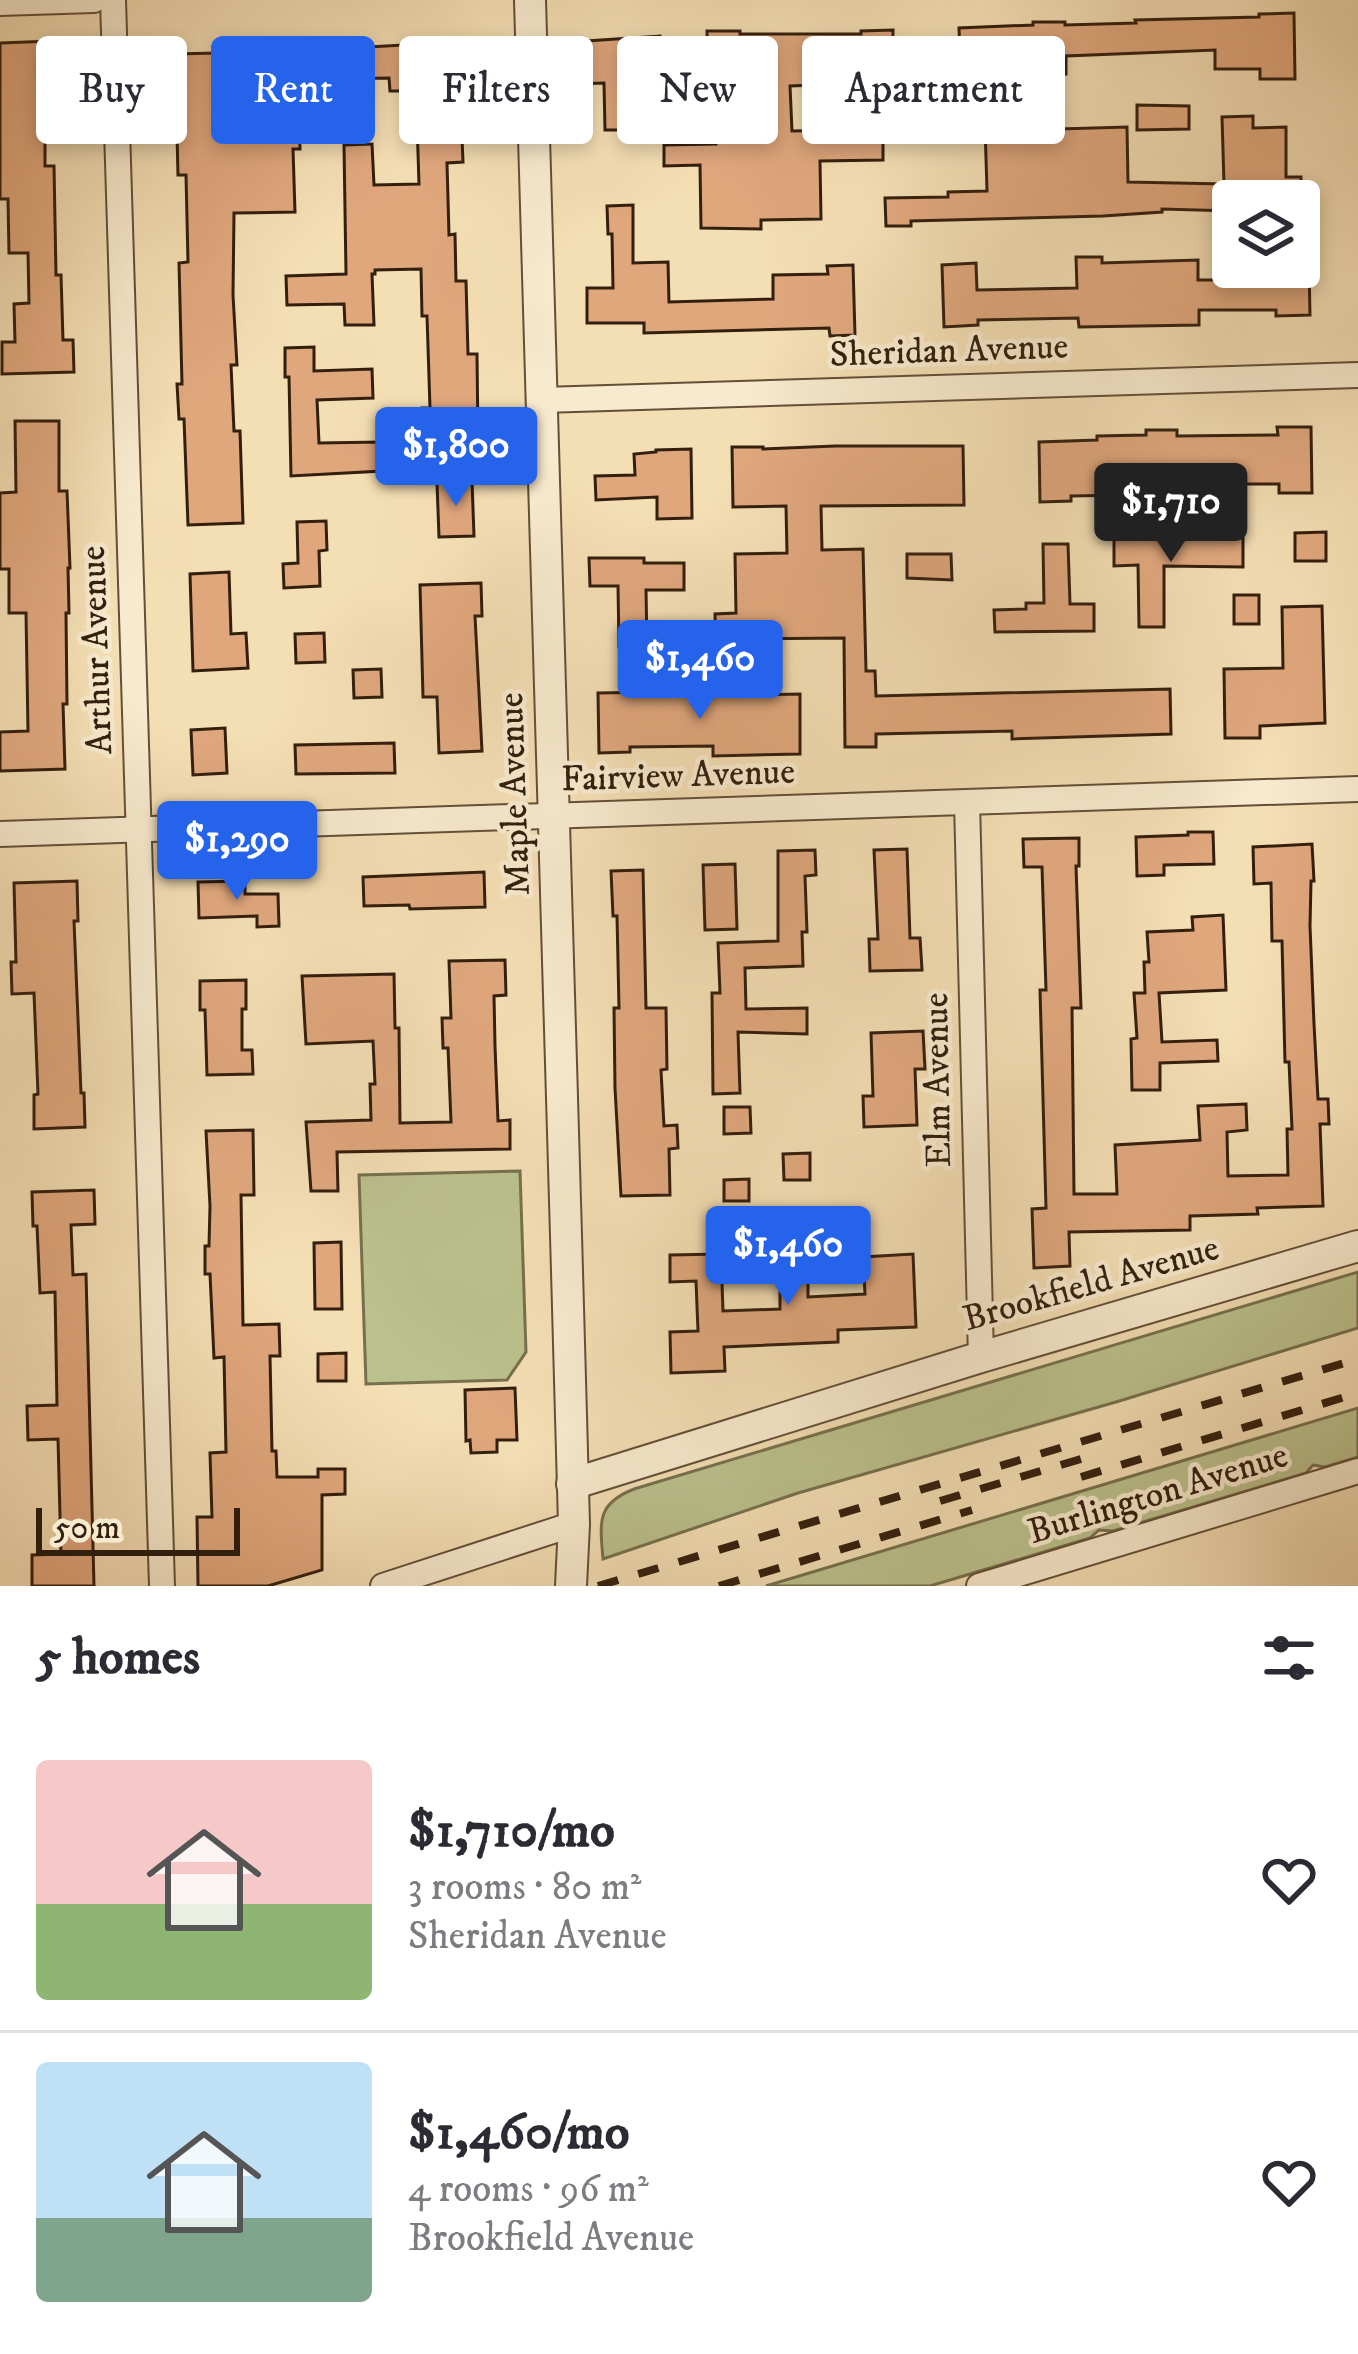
<!DOCTYPE html>
<html lang="en">
<head>
<meta charset="utf-8">
<style>
  body { margin:0; font-family:"IM FELL DW Pica",serif; background:#f2f2f3; color:#2b2b33; height:100vh; display:flex; flex-direction:column; font-size:45px; white-space:nowrap }
  * { box-sizing:border-box; margin:0 }
  p { font-size:39px; color:#7c7c81 }
  .icon { flex:none; width:66px; height:66px; fill:none; stroke:currentColor; stroke-width:2; stroke-linecap:round; stroke-linejoin:round }
  .map { position:relative; height:1586px; overflow:hidden }
  .details { display:flex; flex-direction:column; background:#fff; flex:1 }
  .details>* { flex:none }
  .guide { position:absolute; left:36px; top:36px; width:1287px; height:108px; display:flex; gap:24px }
  .tools { position:absolute; left:1212px; top:180px; display:grid; gap:24px }
  .tools a { display:grid; place-items:center; width:108px; height:108px; border-radius:12px; background:#fff; box-shadow:0 6px 18px #0003; font-size:60px }
  .scale { position:absolute; left:36px; bottom:30px; width:204px; box-sizing:border-box; padding-left:12px; border:6px solid #331f0e; border-top:0; font-size:33px; line-height:42px; white-space:nowrap; color:#331f0e; -webkit-text-stroke:9px #f8eace; paint-order:stroke }
  .price { position:absolute; translate:-50% -102px; padding:0 27px; border-radius:12px; background:#2563eb; color:#fff; font-size:39px; line-height:78px; filter:drop-shadow(0 3px 6px #0008) }
  .price::after { content:''; position:absolute; left:50%; top:72px; width:36px; height:27px; margin-left:-18px; background:inherit; clip-path:polygon(0 0,100% 0,50% 100%) }
  .price.active { background:#222; color:#fff }
  ul { padding:0; list-style:none }
  li { display:flex; align-items:center; gap:36px; height:300px; padding:0 36px }
  li+li { border-top:3px solid #e1e1e2 }
  li span { display:grid; place-items:center; flex:none; width:336px; height:240px; border-radius:12px; color:#555 }
  li>.icon { margin-inline-start:auto }
  span .icon { width:144px; height:144px; fill:#fffc; stroke-width:1 }
  li b { font-size:51px }
  h2 { display:flex; justify-content:space-between; align-items:center; height:144px; padding:0 36px; font-size:51px }
  .chip { padding:0 42px; border-radius:12px; background:#fff; box-shadow:0 6px 18px #0003; font-size:42px; line-height:108px }
  .chip.active { background:#2563eb; color:#fff }
  .map>svg:first-child { display:block }
  .green { fill:#bbc18d; stroke:#77704e; stroke-width:3 }
  .building { fill:#e0a77d; stroke:#331f0e; stroke-width:3 }
  .lines { fill:none; stroke-linecap:round; stroke-linejoin:round }
  .minor-casing { stroke:#634f38; stroke-width:28 }
  .tertiary-casing { stroke:#634f38; stroke-width:34 }
  .minor { stroke:#f8eace; stroke-width:24 }
  .tertiary { stroke:#f8eace; stroke-width:30 }
  .rail { stroke:#331f0e; stroke-width:8; stroke-dasharray:21 21; stroke-linecap:butt }
  .labels { text-anchor:middle; dominant-baseline:central; stroke-width:9; stroke-linejoin:round; paint-order:stroke }
  .street-label { font-size:36px; fill:#331f0e; stroke:#f8eace }
</style>
</head>
<body>
<div class="map">
<svg width="1358" height="1586" viewBox="0 0 1358 1586">
  <rect width="100%" height="100%" fill="#f4deb4"/>
  <filter id="stains"><feTurbulence type="fractalNoise" baseFrequency=".00167" numOctaves="4"/><feColorMatrix values="0 0 0 0 .2 0 0 0 0 .09 0 0 0 0 .02 0 0 0 .5 -.17"/></filter>
  <radialGradient id="worn" r=".72"><stop offset=".6" stop-color="#630" stop-opacity="0"/><stop offset="1" stop-color="#630" stop-opacity=".3"/></radialGradient>
  <!-- green -->
  <g class="green">
    <polygon points="520,1171 526,1352 507,1380 366,1384 359,1175"/>
    <path d="M 1358,1272 L 1358,1328 L 1116,1402 L 798,1493 L 603,1559 C 600,1522 596,1504 634,1489 Z"/>
    <polygon points="1358,1408 1358,1457 1325,1467 1313,1465 1306,1473 1113,1531 1099,1530 1090,1538 930,1586 766,1586"/>
  </g>
  <!-- building -->
  <g class="building">
    <polygon points="1294,13 1295,79 1260,79 1260,69 1215,69 1215,50 1066,56 1066,74 1034,74 1034,61 986,63 986,57 960,58 959,28 1033,25 1033,22 1065,22 1065,25 1136,23 1135,20 1259,17 1259,14"/>
    <polygon points="893,30 893,82 790,86 792,131 856,130 856,125 883,124 883,160 820,161 821,219 761,220 761,229 701,228 700,165 664,166 664,145 716,144 716,137 764,136 763,82 708,83 707,31 740,31 740,34 861,34 861,31"/>
    <polygon points="660,36 663,97 625,98 626,130 605,130 604,83 573,84 572,42"/>
    <polygon points="52,41 54,111 45,111 45,166 54,166 56,275 61,275 63,340 73,340 74,372 2,374 2,342 15,342 14,304 29,303 28,253 9,253 8,199 0,199 0,43"/>
    <polygon points="458,42 463,162 447,163 449,235 455,234 456,281 466,281 468,354 477,354 478,440 423,441 422,408 430,408 427,316 422,316 421,269 375,270 375,274 372,274 374,325 345,325 344,304 287,305 286,276 346,274 344,145 372,144 374,185 419,184 416,91 390,91 389,78 333,79 332,49"/>
    <polygon points="217,53 218,61 254,60 257,113 299,112 300,149 293,149 295,212 234,213 233,295 237,365 231,365 234,431 240,431 243,523 188,525 184,419 179,419 177,384 182,384 179,263 188,262 186,175 178,175 175,54"/>
    <polygon points="1137,105 1189,106 1189,129 1137,130"/>
    <polygon points="1253,116 1253,128 1286,127 1286,177 1301,177 1301,201 1233,201 1233,211 1162,209 1162,212 1103,216 911,221 911,226 886,226 885,198 948,197 948,192 987,191 985,125 1024,125 1024,130 1127,127 1128,182 1224,184 1222,117"/>
    <polygon points="633,205 633,263 668,262 669,302 773,299 773,275 828,274 827,266 853,265 855,335 830,336 829,328 644,333 644,323 587,323 587,288 613,288 612,234 608,234 607,206"/>
    <polygon points="1076,257 1102,257 1102,263 1198,260 1198,280 1275,280 1275,267 1309,267 1310,315 1276,316 1276,310 1199,310 1199,325 1079,327 1078,318 978,320 978,325 944,327 942,265 976,263 977,290 1077,288"/>
    <polygon points="314,347 314,371 372,369 373,398 317,400 319,443 381,442 382,471 291,476 289,377 285,377 285,348"/>
    <polygon points="15,421 59,421 59,491 67,491 70,568 68,568 69,613 66,613 67,704 63,704 65,769 0,771 0,732 28,731 26,613 9,613 9,569 0,569 0,493 16,492"/>
    <polygon points="1277,427 1311,427 1312,493 1279,493 1279,484 1178,484 1178,489 1128,490 1128,495 1071,496 1071,501 1040,502 1039,442 1097,440 1097,436 1146,435 1146,430 1177,430 1177,436 1278,435"/>
    <polygon points="835,446 963,446 964,505 821,506 822,550 863,549 866,671 875,671 876,696 1170,689 1171,734 1012,739 1012,731 876,734 876,747 845,747 844,638 744,639 744,644 716,645 715,614 736,613 735,554 787,553 786,506 733,507 732,447 763,447 763,449"/>
    <polygon points="691,449 692,518 657,519 657,497 596,500 595,476 635,475 634,454 656,452 656,450"/>
    <polygon points="472,481 474,536 439,537 437,483"/>
    <polygon points="326,521 327,550 319,551 320,586 284,588 283,564 298,563 297,522"/>
    <polygon points="1326,532 1326,561 1295,561 1295,533"/>
    <polygon points="1243,536 1243,567 1164,566 1164,627 1139,627 1138,565 1114,566 1114,538"/>
    <polygon points="1043,544 1068,544 1070,604 1094,604 1094,631 995,632 994,610 1026,609 1026,603 1044,603"/>
    <polygon points="907,554 951,554 952,580 907,578"/>
    <polygon points="589,558 644,558 644,563 684,563 684,590 646,590 647,647 619,647 618,586 590,586"/>
    <polygon points="229,572 231,634 246,633 248,668 193,671 190,574"/>
    <polygon points="481,583 482,616 475,616 482,751 439,753 437,697 423,697 420,585"/>
    <rect x="1234" y="595" width="25" height="29"/>
    <polygon points="1322,606 1325,723 1260,726 1260,738 1225,738 1224,669 1283,668 1282,607"/>
    <polygon points="324,633 325,662 296,663 295,634"/>
    <polygon points="381,669 382,697 354,698 353,670"/>
    <polygon points="655,687 685,687 686,696 800,694 800,754 713,756 713,746 630,747 630,752 599,753 598,693 655,692"/>
    <polygon points="225,728 227,773 193,775 191,730"/>
    <polygon points="394,743 395,773 296,774 295,745"/>
    <polygon points="1188,832 1213,832 1214,864 1164,865 1164,875 1137,876 1136,837 1188,835"/>
    <polygon points="1079,838 1079,866 1076,866 1081,1008 1072,1008 1074,1194 1117,1194 1115,1145 1200,1140 1198,1106 1246,1104 1247,1130 1227,1132 1228,1176 1288,1175 1287,1129 1292,1129 1289,1062 1285,1062 1282,941 1272,941 1271,883 1254,884 1253,847 1312,844 1314,881 1311,881 1310,926 1314,1024 1318,1099 1328,1099 1329,1124 1320,1124 1323,1206 1257,1208 1258,1214 1190,1216 1190,1230 1069,1232 1070,1266 1034,1268 1032,1209 1046,1208 1040,990 1046,990 1042,867 1024,867 1023,839"/>
    <polygon points="907,849 910,938 920,938 922,970 870,971 869,939 878,939 874,850"/>
    <polygon points="815,850 816,875 805,876 807,932 802,932 803,966 745,968 746,1009 807,1008 807,1034 738,1032 740,1093 713,1094 712,993 720,993 718,943 778,941 778,851"/>
    <polygon points="735,864 737,929 705,930 703,865"/>
    <polygon points="643,870 646,1008 666,1008 667,1069 661,1070 664,1126 677,1125 678,1148 669,1149 670,1195 621,1196 615,1088 614,1008 619,1008 617,916 613,916 611,871"/>
    <polygon points="484,872 485,907 410,909 409,905 364,906 363,877"/>
    <polygon points="77,881 78,921 74,921 81,1093 84,1093 85,1127 34,1129 34,1095 38,1094 34,993 12,994 11,962 16,962 14,883"/>
    <polygon points="245,881 245,894 278,894 279,926 257,927 257,916 199,918 198,882"/>
    <polygon points="1223,915 1226,990 1159,993 1162,1042 1217,1040 1218,1061 1160,1063 1160,1090 1132,1090 1131,1039 1137,1038 1134,993 1145,993 1144,962 1149,962 1147,932 1193,930 1192,917"/>
    <polygon points="505,960 506,995 494,996 495,1046 498,1121 510,1120 510,1149 337,1152 338,1191 311,1191 306,1122 371,1120 370,1084 375,1084 373,1041 306,1044 302,976 394,974 395,1028 399,1028 400,1123 451,1122 448,1048 443,1048 442,1018 451,1018 449,961"/>
    <polygon points="246,980 246,1009 242,1009 242,1050 252,1050 253,1074 207,1075 205,1010 200,1010 200,981"/>
    <polygon points="923,1031 925,1069 915,1069 917,1125 864,1127 863,1096 873,1096 871,1033"/>
    <polygon points="724,1107 750,1107 751,1133 724,1134"/>
    <polygon points="253,1130 254,1195 241,1195 243,1325 279,1324 280,1356 270,1356 272,1451 276,1451 277,1477 318,1477 318,1469 345,1469 345,1494 322,1495 322,1570 268,1586 198,1586 197,1517 212,1517 210,1453 226,1452 224,1357 214,1358 210,1274 205,1274 205,1246 209,1246 210,1206 206,1131"/>
    <polygon points="810,1153 810,1180 784,1180 783,1154"/>
    <polygon points="749,1179 749,1201 724,1201 724,1180"/>
    <polygon points="94,1190 95,1224 71,1225 73,1275 86,1274 94,1586 32,1586 32,1555 61,1554 58,1439 28,1440 27,1406 57,1405 55,1292 40,1293 37,1226 33,1226 32,1192"/>
    <rect x="812" y="1217" width="29" height="35"/>
    <polygon points="341,1242 342,1309 315,1309 314,1243"/>
    <polygon points="780,1242 808,1242 808,1297 865,1294 863,1257 913,1254 916,1327 838,1330 838,1342 724,1347 725,1371 671,1373 670,1332 698,1331 696,1281 670,1282 670,1255 721,1254 723,1311 780,1309"/>
    <polygon points="346,1353 346,1381 318,1381 318,1354"/>
    <polygon points="515,1388 517,1440 497,1440 497,1452 471,1453 470,1440 466,1441 465,1390"/>
  </g>
  <g class="lines">
    <!-- minor casing -->
    <g class="minor-casing">
      <g id="minor">
        <polyline points="113,0 162,1586"/>
        <polyline points="0,3 94,0"/>
        <polyline points="542,400 1358,375"/>
        <polyline points="967,802 981,1357"/>
        <polyline points="0,834 1358,789"/>
        <polyline points="383,1586 574,1524"/>
        <polyline points="979,1586 1358,1471"/>
      </g>
    </g>
    <!-- tertiary casing -->
    <g class="tertiary-casing">
      <g id="tertiary">
        <polyline points="530,0 566,1235 574,1524 571,1586"/>
        <polyline points="572,1484 981,1357 1358,1246"/>
      </g>
    </g>
    <!-- minor -->
    <use href="#minor" class="minor"/>
    <!-- tertiary -->
    <use href="#tertiary" class="tertiary"/>
    <!-- rail -->
    <g class="rail">
      <polyline points="1081,1477 1358,1393"/>
      <polyline points="940,1501 1101,1453"/>
      <polyline points="598,1586 1358,1359"/>
      <polyline points="719,1586 972,1510"/>
    </g>
  </g>
  <g class="labels">
    <!-- street labels -->
    <g class="street-label">
      <text transform="translate(949 351) rotate(-2)">Sheridan Avenue</text>
      <text transform="translate(97 650) rotate(-92)">Arthur Avenue</text>
      <text transform="translate(678 776) rotate(-2)">Fairview Avenue</text>
      <text transform="translate(515 794) rotate(-92)">Maple Avenue</text>
      <text transform="translate(938 1080) rotate(-91)">Elm Avenue</text>
      <text transform="translate(1091 1284) rotate(-16)">Brookfield Avenue</text>
      <text transform="translate(1158 1494) rotate(-17)">Burlington Avenue</text>
    </g>
  </g>
  <rect width="100%" height="100%" filter="url(#stains)"/>
  <rect width="100%" height="100%" fill="url(#worn)"/>
</svg>
<div class="tools">
<a><svg class="icon" aria-label="layers" viewBox="0 0 24 24"><path d="M12 4l9 5-9 5-9-5zM3 14l9 5 9-5"/></svg></a>
</div>
<div class="scale">50 m</div>
<b class="price" style="left:456px;top:509px">$1,800</b>
<b class="price active" style="left:1171px;top:565px">$1,710</b>
<b class="price" style="left:700px;top:722px">$1,460</b>
<b class="price" style="left:237px;top:903px">$1,290</b>
<b class="price" style="left:788px;top:1308px">$1,460</b>
<div class="guide">
<a class="chip">Buy</a>
<a class="chip active">Rent</a>
<a class="chip">Filters</a>
<a class="chip">New</a>
<a class="chip">Apartment</a>
</div>
</div>
<section class="details">
<h2>5 homes<svg class="icon" aria-label="filters" viewBox="0 0 24 24"><path d="M4 7h16M4 17h16"/><circle cx="9" cy="7" r="2"/><circle cx="15" cy="17" r="2"/></svg></h2>
<ul>
<li><span style="background:linear-gradient(#f6c9c9 60%,#8fb573 0)"><svg class="icon" aria-label="home" viewBox="0 0 24 24"><path d="M3 11l9-7 9 7M6 9v11h12V9"/></svg></span><div><b>$1,710/mo</b><p>3 rooms · 80 m²</p><p>Sheridan Avenue</p></div><svg class="icon" aria-label="heart" viewBox="0 0 24 24"><path d="M12 20l-8-8c-3-5 5-10 8-4 3-6 11-1 8 4z"/></svg></li>
<li><span style="background:linear-gradient(#bfe0f5 65%,#7fa58c 0)"><svg class="icon" aria-label="home" viewBox="0 0 24 24"><path d="M3 11l9-7 9 7M6 9v11h12V9"/></svg></span><div><b>$1,460/mo</b><p>4 rooms · 96 m²</p><p>Brookfield Avenue</p></div><svg class="icon" aria-label="heart" viewBox="0 0 24 24"><path d="M12 20l-8-8c-3-5 5-10 8-4 3-6 11-1 8 4z"/></svg></li>
</ul>
</section>
</body>
</html>
